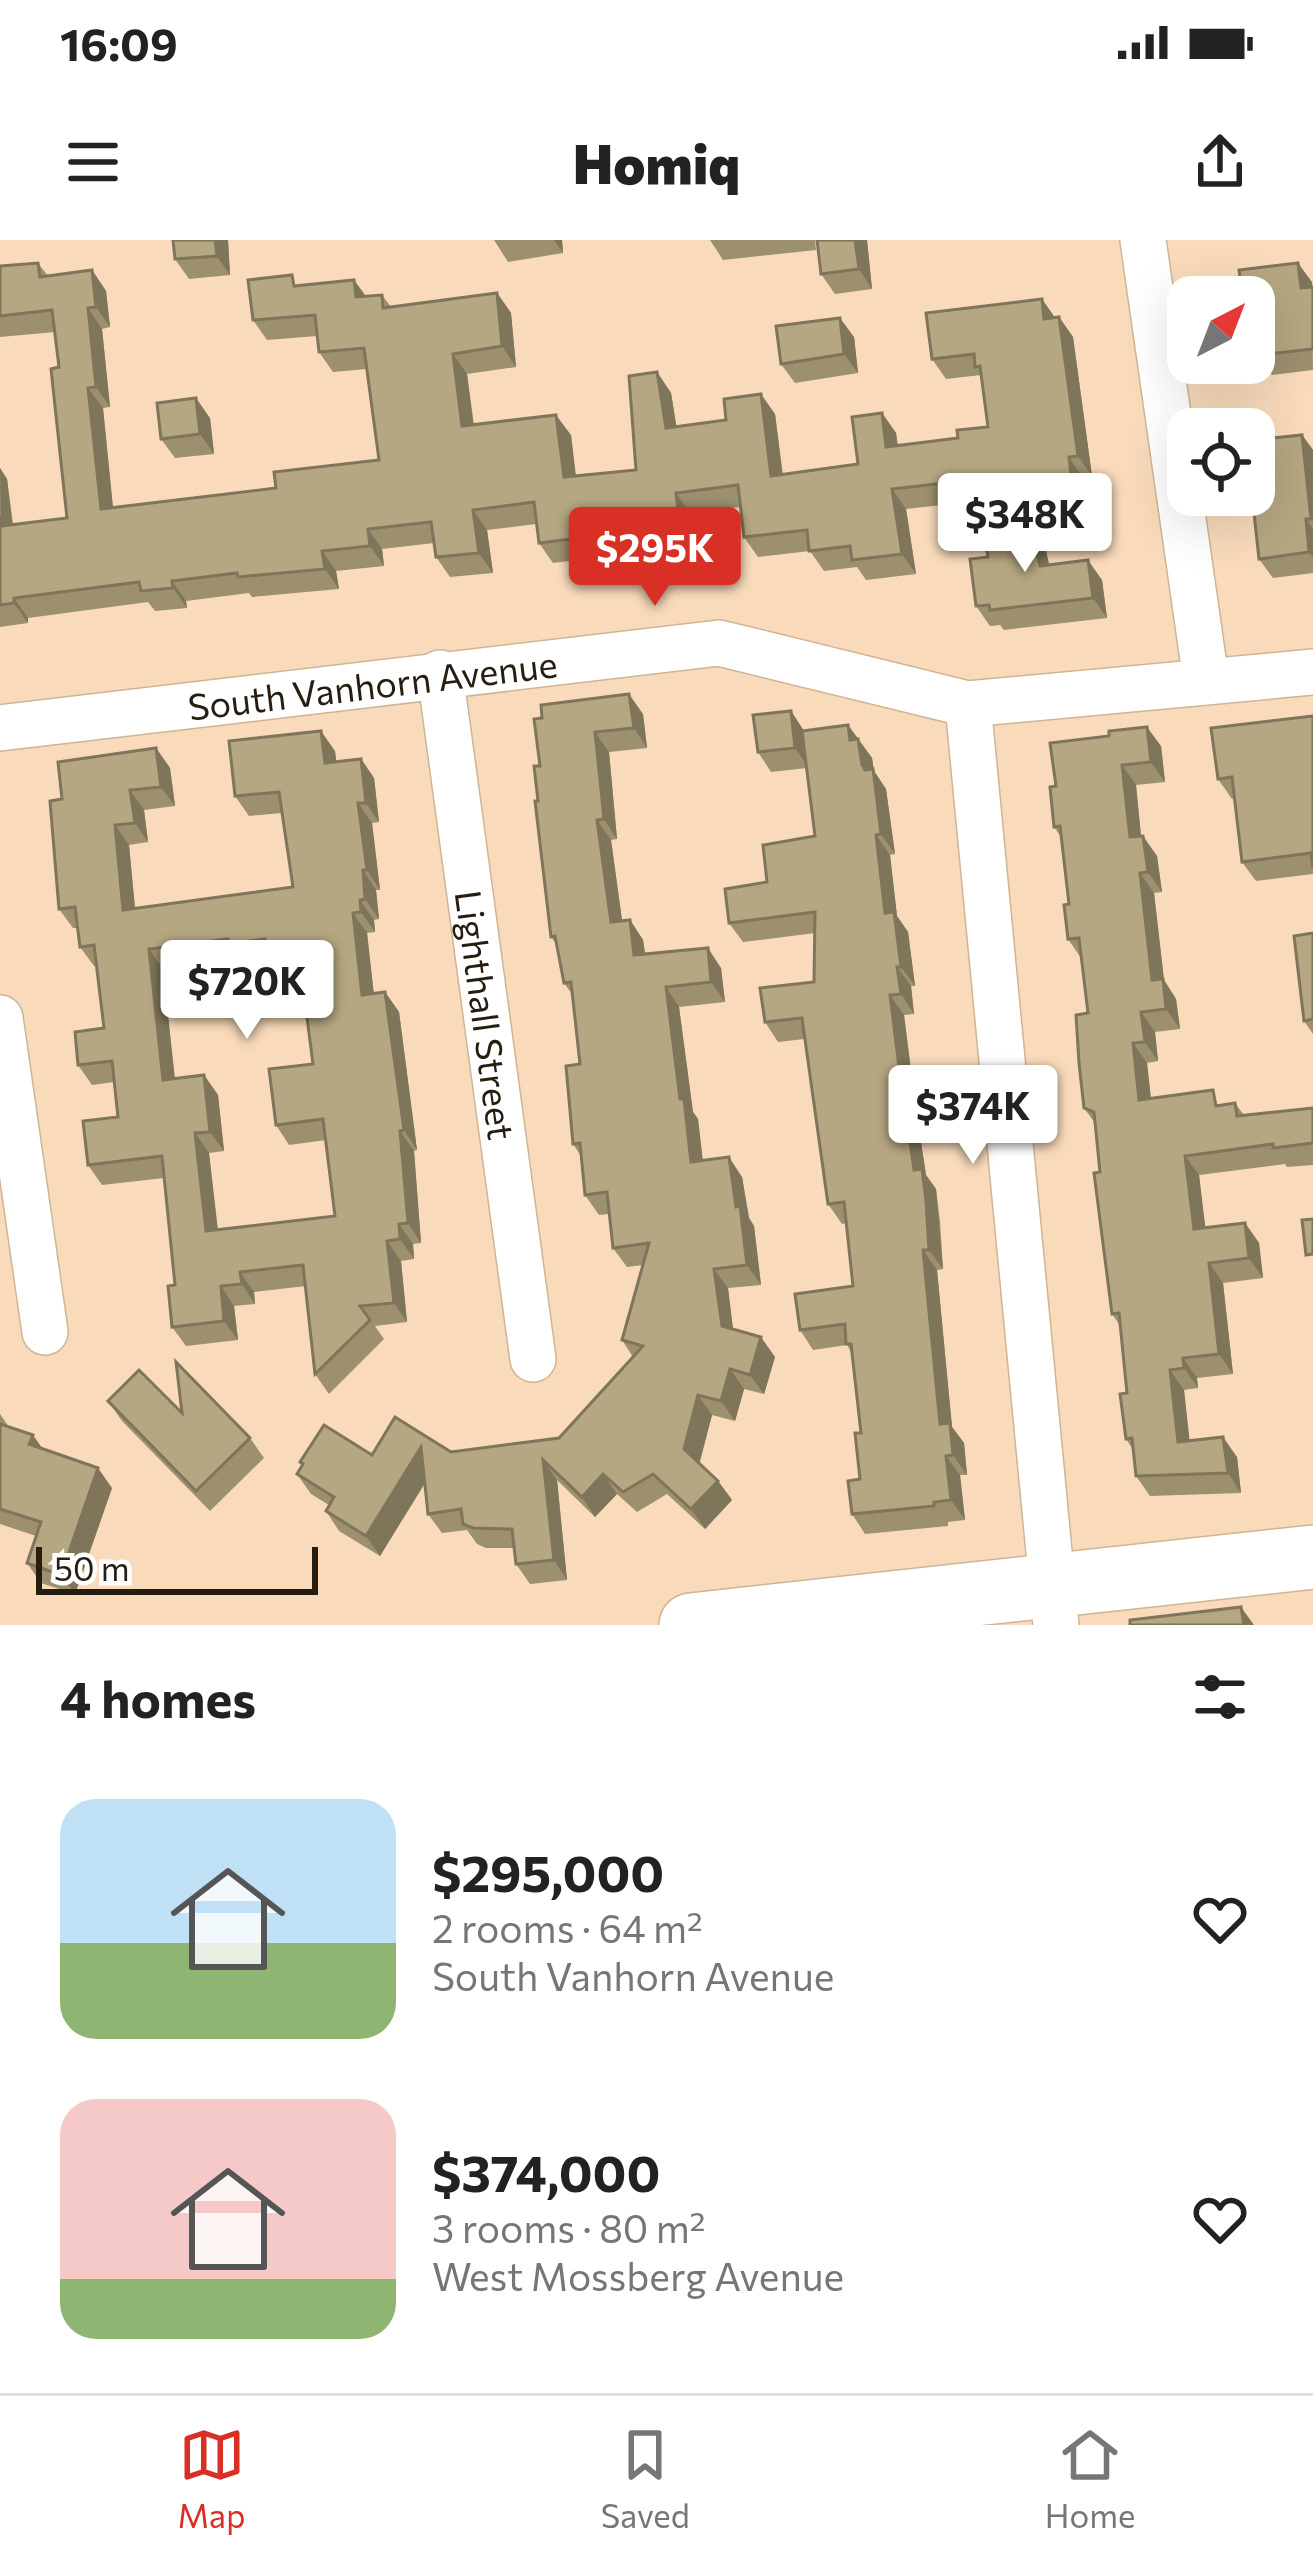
<!DOCTYPE html>
<html lang="en">
<head>
<meta charset="utf-8">
<style>
  body { margin:0; font-family:Commissioner,sans-serif; background:#f6f6f6; color:#222; height:100vh; display:flex; flex-direction:column; font-size:45px; white-space:nowrap }
  * { box-sizing:border-box; margin:0 }
  p { font-size:39px; color:#767676 }
  .icon { flex:none; width:66px; height:66px; fill:none; stroke:currentColor; stroke-width:2; stroke-linecap:round; stroke-linejoin:round }
  .map { position:relative; height:1385px; overflow:hidden }
  .drawer { display:flex; flex-direction:column; background:#fff; flex:1 }
  .drawer>* { flex:none }
  .needle { width:78px; rotate:42deg }
  .fabs { position:absolute; left:1167px; top:36px; display:grid; gap:24px }
  .fabs a { display:grid; place-items:center; width:108px; height:108px; border-radius:24px; background:#fff; box-shadow:0 12px 48px #0002; font-size:60px }
  .scale { position:absolute; left:36px; bottom:30px; width:282px; box-sizing:border-box; padding-left:12px; border:6px solid #261c10; border-top:0; font-size:33px; line-height:42px; white-space:nowrap; color:#261c10; -webkit-text-stroke:9px #fff; paint-order:stroke }
  .price { position:absolute; translate:-50% -102px; padding:0 27px; border-radius:12px; background:#fff; color:#222; font-size:39px; line-height:78px; filter:drop-shadow(0 3px 6px #0008) }
  .price::after { content:''; position:absolute; left:50%; top:72px; width:36px; height:27px; margin-left:-18px; background:inherit; clip-path:polygon(0 0,100% 0,50% 100%) }
  .price.on { background:#d93025; color:#fff }
  ul { padding:0; list-style:none }
  li { display:flex; align-items:center; gap:36px; height:300px; padding:0 60px }
  li span { display:grid; place-items:center; flex:none; width:336px; height:240px; border-radius:36px; color:#555 }
  li>.icon { margin-inline-start:auto }
  span .icon { width:144px; height:144px; fill:#fffc; stroke-width:1 }
  li b { font-size:51px }
  h2 { display:flex; justify-content:space-between; align-items:center; height:144px; padding:0 60px; font-size:51px }
  .status { display:flex; justify-content:space-between; align-items:center; height:84px; padding:0 60px; background:#fff; direction:ltr }
  .status svg { height:33px; fill:currentColor }
  header { display:flex; justify-content:space-between; align-items:center; height:156px; padding:0 60px; background:#fff; font-size:54px; font-weight:800 }
  .tabs { display:flex; justify-content:space-around; align-items:center; height:168px; border-top:3px solid #e0e0e0; background:#fff; font-size:33px; color:#767676 }
  .tabs a { display:grid; justify-items:center; gap:6px }
  .tabs .on { color:#d93025 }
  .map>svg:first-child { display:block }
  .lines { fill:none; stroke-linecap:round; stroke-linejoin:round }
  .street-casing { stroke:#d0b494; stroke-width:48 }
  .secondary-casing { stroke:#d0b494; stroke-width:66 }
  .street { stroke:#fff; stroke-width:45 }
  .secondary { stroke:#fff; stroke-width:63 }
  .wall { fill:#9c906f; fill-rule:evenodd }
  .shaded-wall { fill:#7f755a }
  .building { fill:#b5a781; stroke:#7f755a; stroke-width:3; fill-rule:evenodd }
  .labels { text-anchor:middle; dominant-baseline:central; stroke-width:12; stroke-linejoin:round; paint-order:stroke }
  .street-label { font-size:36px; fill:#261c10; stroke:#fff }
</style>
</head>
<body>
<div class="status"><b>16:09</b><svg viewBox="0 0 49 12"><path d="M0 12V9h3v3zM5 12V6h3v6zM10 12V3h3v9zM15 12V0h3v12zM26 1h20v11H26zM47 4h2v5h-2z"/></svg></div>
<header><svg class="icon" aria-label="menu" viewBox="0 0 24 24"><path d="M4 6h16M4 12h16M4 18h16"/></svg>Homiq<svg class="icon" aria-label="share" viewBox="0 0 24 24"><path d="M12 15V3M7 8l5-5 5 5M5 13v7h14v-7"/></svg></header>
<div class="map">
<svg width="1313" height="1385" viewBox="0 0 1313 1385">
  <rect width="100%" height="100%" fill="#f9dbbb"/>
  <g class="lines">
    <!-- street casing -->
    <g class="street-casing">
      <g id="street">
        <polyline points="1143,0 1206,440"/>
        <path id="s1" d="M 440,433 L 533,1119"/>
        <polyline points="968,464 1056,1385"/>
        <path id="s2" d="M 0,488 L 719,403 L 968,464 L 1313,432"/>
        <polyline points="0,778 45,1092"/>
      </g>
    </g>
    <!-- secondary casing -->
    <g class="secondary-casing">
      <polyline id="secondary" points="691,1385 1313,1317"/>
    </g>
    <!-- street -->
    <use href="#street" class="street"/>
    <!-- secondary -->
    <use href="#secondary" class="secondary"/>
  </g>
  <!-- wall -->
  <g class="wall">
    <polygon points="173,0 228,0 230,35 189,39 175,19"/>
    <polygon points="494,0 562,0 563,13 508,22"/>
    <polygon points="710,0 815,0 816,10 723,20"/>
    <polygon points="867,0 872,49 835,54 821,34"/>
    <polygon points="38,23 48,36 92,30 106,51 110,87 102,89 110,167 103,168 113,267 276,248 379,220 367,129 333,132 319,112 317,96 267,100 253,80 299,45 354,40 366,56 382,55 391,67 497,53 511,73 516,127 467,134 474,185 571,195 576,236 636,230 657,132 671,153 676,186 775,174 783,235 858,224 882,173 896,193 898,206 958,198 988,187 981,135 946,139 932,119 1059,77 1073,97 1092,236 1083,238 1086,264 1023,272 1013,257 906,269 916,334 866,340 857,327 824,331 810,311 758,317 744,297 741,267 690,273 694,306 659,309 653,300 593,306 594,318 553,323 539,303 536,284 487,290 493,333 450,337 436,317 434,303 382,309 384,326 336,331 339,349 252,357 249,353 186,361 187,368 155,371 148,362 28,378 28,383 0,387 0,228 7,239 13,284 67,278 59,127 55,92 0,97 0,26"/>
    <polygon points="1312,42 1313,130 1272,135 1258,115 1254,105 1254,57"/>
    <polygon points="854,97 858,133 795,143 781,124"/>
    <polygon points="210,178 214,214 175,218 161,199"/>
    <polygon points="1302,195 1313,210 1313,333 1273,338 1259,319"/>
    <polygon points="1032,291 1046,311 1049,325 1102,340 1107,378 1004,390 1000,385 990,386 976,366 988,317"/>
    <polygon points="791,471 804,491 848,485 872,518 874,531 886,549 895,614 890,615 897,676 908,692 915,746 911,746 914,774 904,775 911,831 922,846 926,882 918,883 926,935 936,949 940,981 943,1029 937,1030 952,1187 964,1203 967,1235 960,1235 965,1280 948,1282 948,1286 865,1294 852,1274 860,1239 861,1193 852,1113 847,1105 813,1110 800,1090 853,1046 846,983 842,984 828,964 804,799 778,802 765,782 814,742 815,693 743,702 729,683 815,596 807,528 771,532 758,512"/>
    <polygon points="643,474 647,508 609,512 617,599 611,600 622,681 630,680 643,700 645,714 721,728 725,762 679,767 693,872 698,879 703,921 742,937 749,978 754,986 761,1045 728,1048 733,1089 775,1117 764,1154 744,1149 735,1181 712,1175 699,1223 718,1241 732,1260 705,1289 667,1254 637,1272 617,1254 595,1277 557,1240 567,1340 530,1344 516,1324 514,1308 486,1308 477,1304 467,1290 442,1293 428,1274 424,1243 380,1316 339,1291 326,1271 329,1265 311,1254 297,1234 302,1226 300,1222 372,1215 451,1212 559,1198 633,1117 622,1100 643,1025 627,1027 613,1008 609,974 599,975 585,955 581,916 573,904 580,824 572,754 564,743 557,705 551,697 538,561 540,526 534,479"/>
    <polygon points="1313,476 1313,634 1256,641 1242,622 1234,558 1232,559 1218,539"/>
    <polygon points="1161,506 1165,542 1136,545 1141,596 1157,616 1162,652 1154,653 1164,740 1176,759 1180,789 1155,792 1158,821 1147,823 1151,858 1223,865 1235,863 1244,875 1313,868 1313,925 1287,927 1285,924 1199,935 1205,988 1245,983 1259,1003 1263,1038 1223,1043 1233,1134 1197,1138 1198,1148 1184,1150 1189,1201 1237,1217 1241,1253 1150,1256 1136,1236 1134,1211 1126,1199 1127,1153 1121,1087 1112,1074 1095,883 1084,868 1088,773 1081,718 1068,699 1069,664 1061,597 1054,587 1056,546"/>
    <path d="M 156,508 L 170,528 L 175,566 L 144,570 L 148,602 L 129,605 L 135,668 L 293,647 L 282,573 L 249,576 L 235,556 L 335,511 L 336,521 L 361,519 L 374,538 L 379,582 L 372,583 L 380,650 L 376,650 L 379,679 L 374,680 L 375,692 L 367,693 L 374,754 L 385,752 L 399,772 L 417,910 L 414,911 L 421,1003 L 413,1004 L 414,1019 L 401,1021 L 407,1082 L 375,1086 L 384,1099 L 329,1154 L 315,1134 L 306,1046 L 254,1052 L 255,1064 L 234,1066 L 238,1100 L 186,1106 L 172,1087 L 175,1045 L 164,938 L 102,945 L 88,925 L 118,877 L 114,842 L 92,845 L 78,825 L 104,788 L 97,726 L 94,726 L 80,707 L 78,688 L 73,688 L 59,669 L 62,559 ZM 240,719 L 243,723 L 267,720 L 270,742 L 284,762 L 305,760 L 313,824 L 276,885 L 289,905 L 326,900 L 335,976 L 218,990 L 209,913 L 224,911 L 218,855 L 204,835 L 175,839 L 163,729 Z"/>
    <polygon points="1313,693 1313,794 1304,781"/>
    <polygon points="108,1161 182,1173 250,1198 264,1218 210,1271 122,1181"/>
    <polygon points="0,1174 9,1187 43,1209 112,1248 75,1354 41,1343 27,1323 36,1296 0,1284"/>
  </g>
  <!-- shaded-wall -->
  <g class="shaded-wall">
    <polygon points="215,0 228,0 230,35 217,16"/>
    <polygon points="554,0 562,0 563,13"/>
    <polygon points="855,0 867,0 872,49 859,29"/>
    <polygon points="1298,23 1312,42 1313,54 1301,48"/>
    <polygon points="92,30 106,51 110,87 96,67"/>
    <polygon points="354,40 368,60 356,57"/>
    <polygon points="497,53 511,73 516,127 502,106"/>
    <polygon points="1042,59 1056,79 1044,79"/>
    <polygon points="88,68 102,89 110,167 96,147"/>
    <polygon points="1059,77 1073,97 1092,236 1078,216"/>
    <polygon points="840,78 854,97 858,133 844,114"/>
    <polygon points="453,114 467,134 476,206 462,186"/>
    <polygon points="657,132 671,153 680,208 666,188"/>
    <polygon points="88,148 103,168 115,289 101,269"/>
    <polygon points="761,154 775,174 785,256 771,236"/>
    <polygon points="196,158 210,178 214,214 200,194"/>
    <polygon points="882,173 896,193 900,227 886,207"/>
    <polygon points="556,175 571,195 578,257 564,237"/>
    <polygon points="1302,195 1313,210 1313,282 1311,279"/>
    <polygon points="1069,217 1083,238 1086,264 1072,244"/>
    <polygon points="0,228 7,239 15,306 1,286"/>
    <polygon points="892,249 906,269 916,334 902,314"/>
    <polygon points="676,253 690,273 694,306 680,285"/>
    <polygon points="473,270 487,290 493,333 479,313"/>
    <polygon points="1306,279 1313,289 1313,318 1309,312"/>
    <polygon points="579,286 593,306 594,318 580,298"/>
    <polygon points="368,289 382,309 384,326 370,306"/>
    <polygon points="1032,291 1046,311 1054,346 1040,326"/>
    <polygon points="322,311 336,331 339,349 325,329"/>
    <polygon points="1088,320 1102,340 1107,378 1093,358"/>
    <polygon points="172,341 186,361 187,368 173,348"/>
    <polygon points="14,358 28,378 28,383 14,363"/>
    <polygon points="629,454 643,474 647,508 634,488"/>
    <polygon points="791,471 804,491 809,528 795,508"/>
    <polygon points="848,485 872,518 874,531 886,549 895,614 881,594 862,525 850,500"/>
    <polygon points="1147,487 1161,506 1165,542 1151,522"/>
    <polygon points="321,491 335,511 339,542 325,523"/>
    <polygon points="595,492 609,512 617,599 604,579"/>
    <polygon points="156,508 170,528 175,566 161,547"/>
    <polygon points="361,519 374,538 379,582 366,563"/>
    <polygon points="1122,525 1136,545 1143,617 1130,597"/>
    <polygon points="130,550 144,570 148,602 135,583"/>
    <polygon points="358,563 372,583 380,650 367,630"/>
    <polygon points="597,580 611,600 625,702 611,682"/>
    <polygon points="115,585 129,605 137,690 123,670"/>
    <polygon points="876,595 890,615 897,676 908,692 915,746 901,727 885,673"/>
    <polygon points="1143,596 1157,616 1162,652 1148,632"/>
    <polygon points="363,630 376,650 379,679 365,659"/>
    <polygon points="1140,633 1154,653 1164,740 1176,759 1180,789 1166,769 1152,740"/>
    <polygon points="360,660 374,680 375,692 361,672"/>
    <polygon points="353,673 367,693 376,775 362,755"/>
    <polygon points="630,680 643,700 648,735 634,715"/>
    <polygon points="708,708 721,728 725,762 711,742"/>
    <polygon points="149,709 163,729 177,860 163,840"/>
    <polygon points="897,727 911,746 914,774 901,754"/>
    <polygon points="666,747 679,767 693,872 698,879 705,942 691,922 680,859"/>
    <polygon points="385,752 399,772 417,910 404,890"/>
    <polygon points="890,755 904,775 911,831 922,846 926,882 912,863 899,827"/>
    <polygon points="1141,772 1155,792 1158,821 1145,802"/>
    <polygon points="1133,803 1147,823 1153,880 1139,860"/>
    <polygon points="204,835 218,855 224,911 210,892"/>
    <polygon points="905,864 918,883 926,935 936,949 943,1029 929,1010 914,930"/>
    <polygon points="400,891 414,911 421,1003 408,983"/>
    <polygon points="195,893 209,913 220,1011 206,991"/>
    <polygon points="1185,916 1199,935 1208,1009 1194,989"/>
    <polygon points="729,917 742,937 749,978 754,986 761,1045 747,1025"/>
    <polygon points="1245,983 1259,1003 1263,1038 1249,1018"/>
    <polygon points="399,984 413,1004 414,1019 400,999"/>
    <polygon points="387,1001 401,1021 407,1082 394,1063"/>
    <polygon points="923,1010 937,1030 952,1187 964,1203 967,1235 953,1215 940,1184"/>
    <polygon points="1209,1023 1223,1043 1233,1134 1219,1114"/>
    <polygon points="714,1029 728,1048 735,1106 722,1086"/>
    <polygon points="240,1032 254,1052 255,1064 242,1044"/>
    <polygon points="221,1046 234,1066 238,1100 224,1081"/>
    <polygon points="761,1097 775,1117 764,1154 750,1135"/>
    <polygon points="1183,1118 1197,1138 1198,1148 1184,1128"/>
    <polygon points="730,1129 744,1149 735,1181 721,1161"/>
    <polygon points="1170,1130 1184,1150 1192,1222 1178,1202"/>
    <polygon points="698,1155 712,1175 698,1229 684,1209"/>
    <polygon points="33,1195 47,1215 29,1204"/>
    <polygon points="1223,1197 1237,1217 1241,1253 1228,1233"/>
    <polygon points="421,1207 435,1227 380,1316 366,1296"/>
    <polygon points="946,1216 960,1235 965,1280 951,1260"/>
    <polygon points="543,1220 557,1240 567,1340 554,1320"/>
    <polygon points="98,1228 112,1248 75,1354 61,1335"/>
    <polygon points="603,1234 617,1254 595,1277 582,1257"/>
    <polygon points="718,1241 732,1260 705,1289 691,1269"/>
    <polygon points="1241,1367 1254,1385 1244,1385"/>
  </g>
  <!-- building -->
  <g class="building">
    <polygon points="173,0 215,0 217,16 175,19"/>
    <polygon points="817,0 855,0 859,29 821,34"/>
    <polygon points="38,23 40,37 92,30 96,67 88,68 96,147 88,148 101,269 276,248 274,232 379,220 364,108 319,112 315,75 253,80 248,40 292,35 294,46 354,40 356,57 382,55 383,68 497,53 502,106 453,114 462,186 556,175 564,237 636,230 629,136 657,132 666,188 726,180 724,159 761,154 771,236 858,224 852,177 882,173 886,207 958,198 957,190 988,187 980,126 975,127 974,114 932,119 926,73 1042,59 1044,79 1059,77 1078,216 1069,217 1072,244 1009,252 1007,236 892,249 902,314 852,320 850,306 809,311 807,290 744,297 738,245 676,253 680,285 645,289 644,280 579,286 580,298 539,303 534,262 473,270 479,313 436,317 431,282 368,289 370,306 322,311 325,329 238,337 237,333 172,341 173,348 141,351 139,342 14,358 14,363 0,365 0,276 1,286 67,278 51,129 59,127 52,70 0,76 0,26"/>
    <polygon points="1298,23 1301,48 1313,47 1313,109 1258,115 1254,94 1254,57 1243,57 1239,30"/>
    <polygon points="840,78 844,114 781,124 776,86"/>
    <polygon points="196,158 200,194 161,199 157,163"/>
    <polygon points="1302,195 1311,279 1306,279 1309,312 1259,319 1252,255 1254,255 1254,200"/>
    <polygon points="1032,291 1040,326 1088,320 1093,358 990,370 989,365 976,366 970,319 988,317 985,297"/>
    <polygon points="629,454 634,488 595,492 604,579 597,580 611,682 630,680 634,715 708,708 711,742 666,747 680,859 684,859 691,922 729,917 736,967 740,966 747,1025 714,1029 722,1086 761,1097 750,1135 730,1129 721,1161 698,1155 684,1209 718,1241 691,1269 653,1234 623,1252 603,1234 582,1257 543,1220 554,1320 516,1324 512,1289 473,1288 463,1284 461,1269 428,1274 421,1207 366,1296 326,1271 334,1257 297,1234 303,1224 300,1222 324,1185 372,1215 395,1177 451,1212 559,1198 643,1106 622,1100 649,1003 613,1008 607,952 585,955 580,903 573,904 566,826 580,824 571,742 564,743 555,696 551,697 535,561 538,561 534,526 540,526 534,479 542,478 541,465"/>
    <polygon points="791,471 795,508 758,512 753,475"/>
    <polygon points="1313,476 1313,628 1311,613 1242,622 1232,537 1218,539 1211,488"/>
    <polygon points="848,485 850,500 858,499 862,525 865,530 873,529 881,594 876,595 885,673 894,672 901,727 897,727 901,754 890,755 899,827 908,826 912,863 905,864 914,930 922,929 926,961 929,1010 923,1010 940,1184 950,1183 953,1215 946,1216 951,1260 934,1262 934,1266 852,1274 848,1241 860,1239 855,1193 861,1193 851,1104 846,1104 845,1084 800,1090 795,1054 853,1046 844,962 828,964 802,778 765,782 760,748 814,742 815,672 729,683 725,649 767,642 763,605 815,596 802,491"/>
    <polygon points="1147,487 1151,522 1122,525 1130,597 1143,596 1148,632 1140,633 1152,740 1163,739 1166,769 1141,772 1145,802 1133,803 1139,860 1213,850 1216,866 1235,863 1237,876 1313,868 1313,903 1273,908 1273,904 1185,916 1194,989 1245,983 1249,1018 1209,1023 1219,1114 1183,1118 1184,1128 1170,1130 1178,1202 1223,1197 1228,1233 1136,1236 1132,1198 1126,1199 1120,1154 1127,1153 1119,1073 1112,1074 1094,933 1100,932 1094,872 1084,868 1079,823 1076,775 1088,773 1079,698 1068,699 1064,665 1069,664 1060,586 1054,587 1050,547 1056,546 1050,503 1109,496 1109,491"/>
    <path d="M 321,491 L 325,523 L 361,519 L 366,563 L 358,563 L 367,630 L 363,630 L 365,659 L 360,660 L 361,672 L 353,673 L 362,755 L 385,752 L 404,890 L 400,891 L 408,983 L 399,984 L 400,999 L 387,1001 L 394,1063 L 360,1066 L 370,1080 L 315,1134 L 303,1025 L 240,1032 L 242,1044 L 221,1046 L 224,1081 L 172,1087 L 168,1046 L 175,1045 L 162,916 L 88,925 L 83,881 L 118,877 L 112,821 L 78,825 L 75,792 L 104,788 L 94,705 L 80,707 L 75,667 L 59,669 L 50,561 L 62,559 L 58,522 L 156,508 L 161,547 L 130,550 L 135,583 L 115,585 L 123,670 L 293,647 L 279,552 L 235,556 L 229,501 ZM 228,699 L 229,704 L 265,699 L 270,742 L 302,739 L 313,824 L 269,829 L 276,885 L 323,879 L 335,976 L 206,991 L 195,893 L 210,892 L 204,835 L 163,840 L 149,709 Z"/>
    <polygon points="1313,693 1313,779 1304,781 1294,696"/>
    <polygon points="1313,979 1313,1014 1306,1015 1302,980"/>
    <polygon points="176,1122 250,1198 196,1251 108,1161 139,1130 182,1173"/>
    <polygon points="0,1184 33,1195 29,1204 98,1228 61,1335 27,1323 41,1282 0,1269"/>
    <polygon points="1241,1367 1244,1385 1130,1385 1130,1380"/>
  </g>
  <g class="labels">
    <!-- street labels -->
    <g class="street-label">
      <text stroke="none"><textPath href="#s2" startOffset="375">South Vanhorn Avenue</textPath></text>
      <text stroke="none"><textPath href="#s1" startOffset="345">Lighthall Street</textPath></text>
    </g>
  </g>
</svg>
<div class="fabs">
<a><svg class="needle" viewBox="-14 -14 28 28"><path d="M0-13l5 13h-10z" fill="#e53935"/><path d="M0 13l5-13h-10z" fill="#767676"/></svg></a>
<a><svg class="icon" aria-label="locate" viewBox="0 0 24 24"><circle cx="12" cy="12" r="6"/><path d="M12 2v4M12 18v4M2 12h4M18 12h4"/></svg></a>
</div>
<div class="scale">50 m</div>
<b class="price" style="left:1025px;top:335px">$348K</b>
<b class="price on" style="left:655px;top:369px">$295K</b>
<b class="price" style="left:247px;top:802px">$720K</b>
<b class="price" style="left:973px;top:927px">$374K</b>
</div>
<section class="drawer">
<h2>4 homes<svg class="icon" aria-label="filters" viewBox="0 0 24 24"><path d="M4 7h16M4 17h16"/><circle cx="9" cy="7" r="2"/><circle cx="15" cy="17" r="2"/></svg></h2>
<ul>
<li><span style="background:linear-gradient(#bfe0f5 60%,#8fb573 0)"><svg class="icon" aria-label="home" viewBox="0 0 24 24"><path d="M3 11l9-7 9 7M6 9v11h12V9"/></svg></span><div><b>$295,000</b><p>2 rooms · 64 m²</p><p>South Vanhorn Avenue</p></div><svg class="icon" aria-label="heart" viewBox="0 0 24 24"><path d="M12 20l-8-8c-3-5 5-10 8-4 3-6 11-1 8 4z"/></svg></li>
<li><span style="background:linear-gradient(#f6c9c9 75%,#8fb573 0)"><svg class="icon" aria-label="home" viewBox="0 0 24 24"><path d="M3 11l9-7 9 7M6 9v11h12V9"/></svg></span><div><b>$374,000</b><p>3 rooms · 80 m²</p><p>West Mossberg Avenue</p></div><svg class="icon" aria-label="heart" viewBox="0 0 24 24"><path d="M12 20l-8-8c-3-5 5-10 8-4 3-6 11-1 8 4z"/></svg></li>
</ul>
</section>
<nav class="tabs">
<a class="on"><svg class="icon" aria-label="map" viewBox="0 0 24 24"><path d="M3 6l6-2 6 2 6-2v14l-6 2-6-2-6 2zM9 4v14M15 6v14"/></svg>Map</a>
<a><svg class="icon" aria-label="saved" viewBox="0 0 24 24"><path d="M7 4h10v16l-5-4-5 4z"/></svg>Saved</a>
<a><svg class="icon" aria-label="home" viewBox="0 0 24 24"><path d="M3 11l9-7 9 7M6 9v11h12V9"/></svg>Home</a>
</nav>
</body>
</html>
